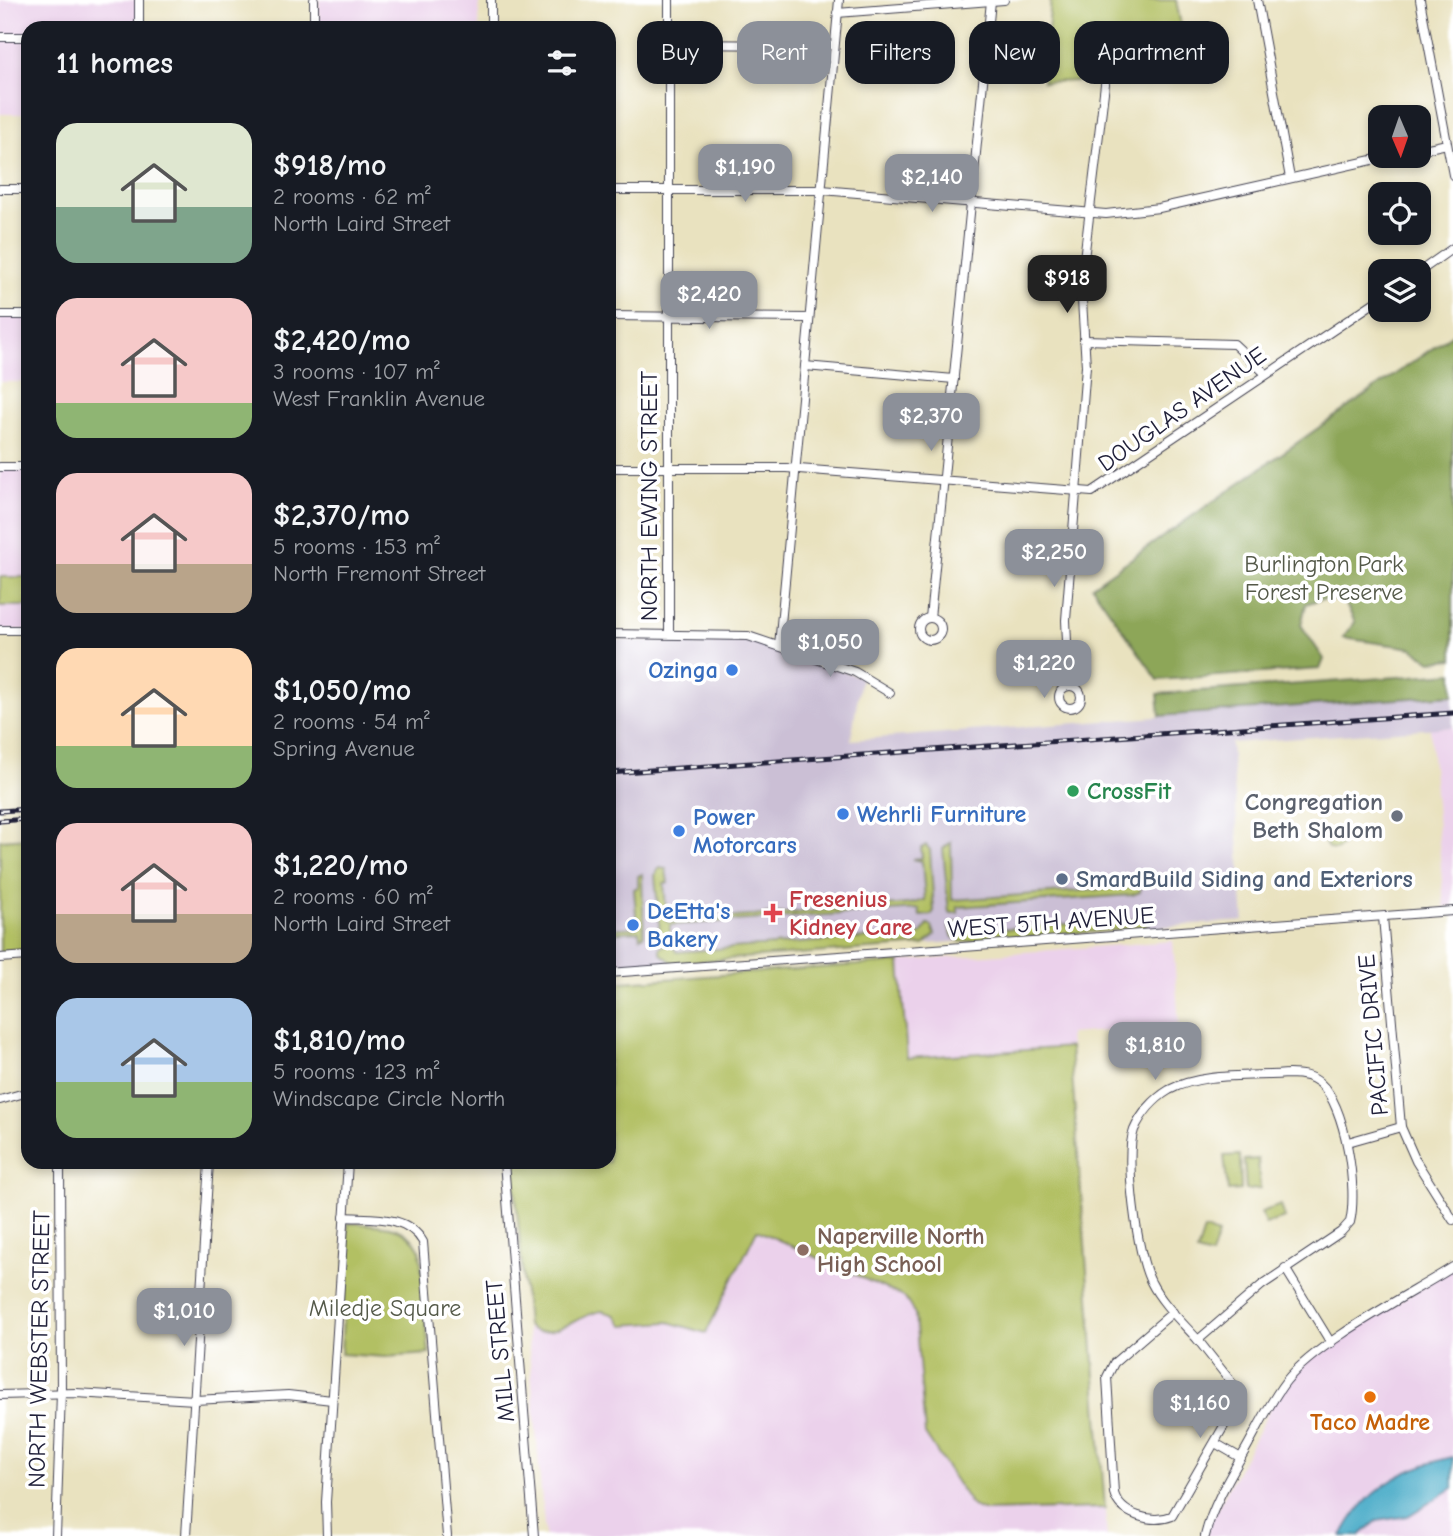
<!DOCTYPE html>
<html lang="en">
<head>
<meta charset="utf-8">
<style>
  body { margin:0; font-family:"Comic Neue",sans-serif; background:#20242c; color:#f1f3f6; height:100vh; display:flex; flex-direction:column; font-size:26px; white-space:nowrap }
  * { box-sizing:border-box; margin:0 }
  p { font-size:23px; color:#9ea1a6 }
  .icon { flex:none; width:38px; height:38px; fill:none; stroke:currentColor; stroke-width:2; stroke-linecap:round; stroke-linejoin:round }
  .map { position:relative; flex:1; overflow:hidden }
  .panel { position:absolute; left:21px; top:21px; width:595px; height:1148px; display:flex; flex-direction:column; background:#171b24; border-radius:21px; box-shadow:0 4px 10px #0003 }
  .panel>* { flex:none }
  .top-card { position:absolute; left:637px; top:21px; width:665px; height:63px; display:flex; gap:14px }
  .needle { width:46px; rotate:178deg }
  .tools { position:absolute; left:1368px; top:105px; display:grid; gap:14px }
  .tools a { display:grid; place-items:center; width:63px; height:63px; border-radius:14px; background:#171b24; box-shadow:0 4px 10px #0003; font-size:35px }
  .price { position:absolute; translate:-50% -60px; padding:0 16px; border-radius:14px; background:#8c9099; color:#fff; font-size:23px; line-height:46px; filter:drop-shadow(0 2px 4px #0008) }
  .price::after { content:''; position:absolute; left:50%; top:42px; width:21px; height:16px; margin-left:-10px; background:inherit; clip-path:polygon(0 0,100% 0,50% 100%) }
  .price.selected { background:#222; color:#fff }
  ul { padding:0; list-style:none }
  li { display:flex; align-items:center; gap:21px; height:175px; padding:0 35px }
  li span { display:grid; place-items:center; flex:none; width:196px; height:140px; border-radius:21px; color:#555 }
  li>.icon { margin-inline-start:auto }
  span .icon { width:84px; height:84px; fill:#fffc; stroke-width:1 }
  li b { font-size:30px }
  h2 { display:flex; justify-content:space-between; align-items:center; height:84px; padding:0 35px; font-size:30px }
  .tag { padding:0 24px; border-radius:21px; background:#171b24; box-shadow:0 4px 10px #0003; font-size:24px; line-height:63px }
  .tag.selected { background:#8c9099; color:#fff }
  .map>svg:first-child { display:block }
  .built { fill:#ebd1eb }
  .industrial { fill:#cbbfd5 }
  .green { fill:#b2c063; stroke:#6a714f; stroke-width:2 }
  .forest { fill:#8da659; stroke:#58644a; stroke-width:2 }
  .water { fill:#47aac7; stroke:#346681; stroke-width:2 }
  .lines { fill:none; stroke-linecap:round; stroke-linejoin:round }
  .street-casing { stroke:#403f4f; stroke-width:10 }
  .street { stroke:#fff; stroke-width:8 }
  .rail-casing { stroke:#22223b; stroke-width:5 }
  .rail { stroke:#fff; stroke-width:2.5; stroke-dasharray:8; stroke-linecap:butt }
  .shop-dot { fill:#3f7fe0; stroke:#fff; stroke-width:2.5 }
  .leisure-dot { fill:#2e9e5b; stroke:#fff; stroke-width:2.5 }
  .worship-dot { fill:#6b7280; stroke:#fff; stroke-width:2.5 }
  .service-dot { fill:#5c6f8a; stroke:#fff; stroke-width:2.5 }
  .health-dot { fill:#e0444e; stroke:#fff; stroke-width:2.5 }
  .education-dot { fill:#8d6e63; stroke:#fff; stroke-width:2.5 }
  .food-dot { fill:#e8710a; stroke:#fff; stroke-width:2.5 }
  .labels { text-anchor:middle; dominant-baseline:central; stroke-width:7; stroke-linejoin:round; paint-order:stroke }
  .street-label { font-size:24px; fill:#22223b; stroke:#fff }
  .park-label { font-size:24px; fill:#545949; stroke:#fff }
  .shop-label { font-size:24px; font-weight:bold; fill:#366cbe; stroke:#fff; text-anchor:start }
  .leisure-label { font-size:24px; font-weight:bold; fill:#27864d; stroke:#fff; text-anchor:start }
  .worship-label { font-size:24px; font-weight:bold; fill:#5b616d; stroke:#fff; text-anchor:end }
  .service-label { font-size:24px; font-weight:bold; fill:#4e5e75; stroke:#fff; text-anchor:start }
  .health-label { font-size:24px; font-weight:bold; fill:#be3a42; stroke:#fff; text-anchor:start }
  .education-label { font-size:24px; font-weight:bold; fill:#785e54; stroke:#fff; text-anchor:start }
  .food-label { font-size:24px; font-weight:bold; fill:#c56008; stroke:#fff }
</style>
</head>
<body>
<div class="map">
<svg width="1453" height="1536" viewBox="0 0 1453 1536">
  <rect width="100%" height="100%" fill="#fff"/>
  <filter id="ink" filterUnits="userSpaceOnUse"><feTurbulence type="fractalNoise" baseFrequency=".0143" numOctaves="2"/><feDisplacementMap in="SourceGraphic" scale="14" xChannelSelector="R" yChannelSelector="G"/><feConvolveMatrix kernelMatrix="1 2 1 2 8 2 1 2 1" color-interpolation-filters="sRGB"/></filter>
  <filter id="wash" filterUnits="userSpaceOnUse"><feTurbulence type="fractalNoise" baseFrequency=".00686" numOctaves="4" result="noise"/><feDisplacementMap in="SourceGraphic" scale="28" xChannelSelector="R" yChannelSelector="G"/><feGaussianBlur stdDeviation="1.57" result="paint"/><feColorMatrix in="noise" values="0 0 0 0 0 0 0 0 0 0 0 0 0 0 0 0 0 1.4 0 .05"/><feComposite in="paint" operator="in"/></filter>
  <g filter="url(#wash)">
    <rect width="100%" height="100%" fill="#e9e2bf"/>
    <!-- built -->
    <g class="built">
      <polygon points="0,0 139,0 138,28 28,28 28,114 0,114"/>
      <rect x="319" y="0" width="160" height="28"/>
      <rect x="0" y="316" width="28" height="66"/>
      <polygon points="0,467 28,468 28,630 0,630"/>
      <polygon points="1453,727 1453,906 1444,907 1430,728"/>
      <polygon points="1173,941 1179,1025 1069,1034 1107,1536 545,1536 513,1162 609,1162 609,983"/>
      <polygon points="1453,1267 1453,1536 1206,1536 1208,1526 1281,1388 1308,1360"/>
    </g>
    <!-- industrial -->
    <polygon class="industrial" points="609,640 753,641 861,677 851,740 1453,695 1453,727 1231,743 1244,921 609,967"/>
    <!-- green -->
    <g class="green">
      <polygon points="1051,0 1176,0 1191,78 1043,82"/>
      <rect x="0" y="577" width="28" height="29"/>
      <circle cx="1334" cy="841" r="9"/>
      <polygon points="28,838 28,951 0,953 0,840"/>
      <polygon points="951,842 952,900 1135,887 1135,884 1141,885 1140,892 1132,895 958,907 958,913 949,913 943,849"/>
      <polygon points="926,845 930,850 934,911 931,915 920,916 919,909 670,925 670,934 660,935 655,875 659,868 666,869 668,883 664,883 667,922 910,904 925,900 922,861 912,859 922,858 921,848"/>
      <polygon points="642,874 644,935 640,937 639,931 609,933 609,929 637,927 634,889 638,887 638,876"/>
      <polygon points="1149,918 1147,925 1141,928 961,942 953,937 949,927 957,922 960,932"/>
      <polygon points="928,925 932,926 935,935 924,945 673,963 660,953 660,947 669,943 677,952 921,934"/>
      <path d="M 900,962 L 907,1058 L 1070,1047 L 1105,1508 L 985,1511 L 972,1506 L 925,1434 L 915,1314 L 904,1297 L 757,1230 L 706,1333 L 669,1322 L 623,1325 L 615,1315 L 603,1311 C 581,1312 548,1345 527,1326 L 513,1162 L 609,1162 L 609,983 Z"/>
      <polygon points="1240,1155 1241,1190 1228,1191 1224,1156"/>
      <polygon points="1258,1159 1260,1189 1246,1190 1244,1160"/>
      <polygon points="1281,1205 1285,1218 1265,1224 1261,1212"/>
      <path d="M 348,1223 C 376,1225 406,1222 420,1250 L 429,1354 L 385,1357 L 341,1354 Z"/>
      <polygon points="1204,1230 1218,1234 1211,1256 1197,1252"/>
    </g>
    <!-- forest -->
    <g class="forest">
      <polygon points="1453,334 1453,659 1431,661 1412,648 1343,638 1355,622 1344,601 1321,599 1306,604 1301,625 1324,659 1320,669 1158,680 1092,586"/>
      <polygon points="1453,673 1453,695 1160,716 1158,694"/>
    </g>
    <!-- water -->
    <path class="water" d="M 1453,1457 L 1453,1488 L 1408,1516 L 1377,1521 L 1359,1536 L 1342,1536 C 1365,1489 1404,1468 1453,1457 Z"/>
  </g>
  <g filter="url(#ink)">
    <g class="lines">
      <!-- street casing -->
      <g class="street-casing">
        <g id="street">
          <polyline points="491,0 491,28"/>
          <polyline points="669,0 669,634"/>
          <polyline points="1257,0 1290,178"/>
          <polyline points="1420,0 1453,175"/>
          <polyline points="837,13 1004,0"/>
          <polyline points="139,28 139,0"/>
          <polyline points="314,28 314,0"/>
          <polyline points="0,37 28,37"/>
          <polyline points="668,44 834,45"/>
          <polyline points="1419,150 1447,144"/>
          <polyline points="0,189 28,189"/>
          <polyline points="609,190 822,190 1106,214 1159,208 1390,156"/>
          <polyline points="1419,272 1453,248"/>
          <polyline points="0,315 28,315"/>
          <polyline points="609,316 809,318"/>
          <polyline points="1084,340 1234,344 1266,374"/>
          <polyline points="805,366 954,379"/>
          <polyline points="0,467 28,467"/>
          <polyline points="609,468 786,468 1092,492 1381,298"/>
          <circle cx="930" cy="629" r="11"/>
          <polyline points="930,618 991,1"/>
          <polyline points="0,630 28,630"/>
          <polyline points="609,634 748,636 855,672 890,693"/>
          <polyline points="779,646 839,0"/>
          <circle cx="1070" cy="697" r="11"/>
          <polyline points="1069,686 1066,620 1086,366 1081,284 1105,84"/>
          <polyline points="1383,917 1401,1127 1416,1161 1453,1220"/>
          <polyline points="0,958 28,956"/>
          <polyline points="609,973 1453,911"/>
          <path d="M 1289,1074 C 1300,1074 1311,1075 1320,1083 C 1346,1106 1358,1189 1350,1222 L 1341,1232 L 1262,1285 L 1198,1340 C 1182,1322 1162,1304 1151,1282 C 1137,1256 1124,1157 1134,1130 C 1141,1114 1154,1099 1169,1090 C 1202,1072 1252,1077 1289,1074 Z"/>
          <polyline points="0,1100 28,1092"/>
          <polyline points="1348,1142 1401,1127"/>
          <polyline points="504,1162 534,1536"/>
          <path d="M 344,1217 C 372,1219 407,1214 423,1242 L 447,1536"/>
          <polyline points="1285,1268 1331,1343"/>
          <path d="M 1173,1312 L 1114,1363 L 1107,1377 L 1114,1493 C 1120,1515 1152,1524 1172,1516 L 1236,1405 L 1236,1388 L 1198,1340"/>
          <polyline points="0,1395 76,1393 195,1400 288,1395 332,1400"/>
          <polyline points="1215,1443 1241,1458"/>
          <polyline points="56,1536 61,1393 60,1162"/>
          <polyline points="186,1536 209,1162"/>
          <polyline points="327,1536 326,1502 348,1162"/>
          <path d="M 1205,1536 C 1212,1507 1228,1480 1243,1454 C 1257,1430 1269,1403 1286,1381 C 1318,1341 1407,1296 1453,1267"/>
        </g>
      </g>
      <!-- street -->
      <use href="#street" class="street"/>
      <!-- rail casing -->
      <g class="rail-casing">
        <g id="rail">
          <polyline points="609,773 1453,713"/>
          <polyline points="0,811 28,809"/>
          <polyline points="0,821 28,819"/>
        </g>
      </g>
      <!-- rail -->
      <use href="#rail" class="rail"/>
    </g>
  </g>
  <!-- markers -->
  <g class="shop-dot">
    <circle cx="732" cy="670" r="7"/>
    <circle cx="843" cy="814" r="7"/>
    <circle cx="679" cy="831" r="7"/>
    <circle cx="633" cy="925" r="7"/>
  </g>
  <circle class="leisure-dot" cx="1073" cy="791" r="7"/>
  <circle class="worship-dot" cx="1397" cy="816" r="7"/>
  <circle class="service-dot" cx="1062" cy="879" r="7"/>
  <path class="health-dot" d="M769.5 902.5h7v7h7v7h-7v7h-7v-7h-7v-7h7z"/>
  <circle class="education-dot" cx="803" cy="1250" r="7"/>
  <circle class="food-dot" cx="1370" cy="1397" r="7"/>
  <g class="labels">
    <!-- street labels -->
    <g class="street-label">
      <text transform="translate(1182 409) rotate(-35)">DOUGLAS AVENUE</text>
      <text transform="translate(649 496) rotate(-90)">NORTH EWING STREET</text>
      <text transform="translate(1051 922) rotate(-4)">WEST 5TH AVENUE</text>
      <text transform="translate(1373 1035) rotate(-95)">PACIFIC DRIVE</text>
      <text transform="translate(39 1349) rotate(-89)">NORTH WEBSTER STREET</text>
      <text transform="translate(500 1351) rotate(-95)">MILL STREET</text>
    </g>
    <!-- park labels -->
    <g class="park-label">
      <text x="1324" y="564">Burlington Park<tspan x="1324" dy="28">Forest Preserve</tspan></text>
      <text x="385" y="1308">Miledje Square</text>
    </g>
    <!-- shop labels -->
    <g class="shop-label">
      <text x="718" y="670" text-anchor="end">Ozinga</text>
      <text x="857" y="814">Wehrli Furniture</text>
      <text x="693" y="817">Power<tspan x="693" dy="28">Motorcars</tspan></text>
      <text x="647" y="911">DeEtta's<tspan x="647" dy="28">Bakery</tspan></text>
    </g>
    <!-- leisure labels -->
    <g class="leisure-label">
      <text x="1087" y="791">CrossFit</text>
    </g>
    <!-- worship labels -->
    <g class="worship-label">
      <text x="1383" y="802">Congregation<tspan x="1383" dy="28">Beth Shalom</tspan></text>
    </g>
    <!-- service labels -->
    <g class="service-label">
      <text x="1076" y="879">SmardBuild Siding and Exteriors</text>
    </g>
    <!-- health labels -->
    <g class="health-label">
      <text x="789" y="899">Fresenius<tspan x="789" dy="28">Kidney Care</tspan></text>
    </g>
    <!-- education labels -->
    <g class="education-label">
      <text x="817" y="1236">Naperville North<tspan x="817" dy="28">High School</tspan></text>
    </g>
    <!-- food labels -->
    <g class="food-label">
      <text x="1370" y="1422">Taco Madre</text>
    </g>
  </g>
</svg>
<div class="tools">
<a><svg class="needle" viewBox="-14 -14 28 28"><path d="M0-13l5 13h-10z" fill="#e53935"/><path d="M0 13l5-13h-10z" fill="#9ea1a6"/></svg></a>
<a><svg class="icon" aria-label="locate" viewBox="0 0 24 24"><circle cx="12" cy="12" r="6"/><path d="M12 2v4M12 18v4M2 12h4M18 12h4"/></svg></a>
<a><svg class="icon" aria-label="layers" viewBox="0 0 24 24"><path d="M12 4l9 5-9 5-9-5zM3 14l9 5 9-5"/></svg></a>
</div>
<b class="price" style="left:745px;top:204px">$1,190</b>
<b class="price" style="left:932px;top:214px">$2,140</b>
<b class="price selected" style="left:1067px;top:315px">$918</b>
<b class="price" style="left:709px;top:331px">$2,420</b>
<b class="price" style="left:931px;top:453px">$2,370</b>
<b class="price" style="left:1054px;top:589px">$2,250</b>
<b class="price" style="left:830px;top:679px">$1,050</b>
<b class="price" style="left:1044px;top:700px">$1,220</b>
<b class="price" style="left:1155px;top:1082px">$1,810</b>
<b class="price" style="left:184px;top:1348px">$1,010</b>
<b class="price" style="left:1200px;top:1440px">$1,160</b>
<div class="top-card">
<a class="tag">Buy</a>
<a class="tag selected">Rent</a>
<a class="tag">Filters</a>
<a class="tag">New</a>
<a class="tag">Apartment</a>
</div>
<section class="panel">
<h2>11 homes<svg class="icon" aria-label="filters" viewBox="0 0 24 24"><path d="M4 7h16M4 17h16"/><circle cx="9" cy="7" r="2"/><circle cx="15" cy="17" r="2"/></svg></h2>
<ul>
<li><span style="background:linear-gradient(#dfe7d0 60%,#7fa58c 0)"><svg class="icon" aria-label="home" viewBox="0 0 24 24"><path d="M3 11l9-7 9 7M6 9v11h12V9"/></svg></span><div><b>$918/mo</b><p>2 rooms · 62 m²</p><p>North Laird Street</p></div></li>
<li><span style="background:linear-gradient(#f6c9c9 75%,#8fb573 0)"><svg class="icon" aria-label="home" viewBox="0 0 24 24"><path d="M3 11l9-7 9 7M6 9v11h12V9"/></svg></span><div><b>$2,420/mo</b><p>3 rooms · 107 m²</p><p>West Franklin Avenue</p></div></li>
<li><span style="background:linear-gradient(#f6c9c9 65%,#b9a48a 0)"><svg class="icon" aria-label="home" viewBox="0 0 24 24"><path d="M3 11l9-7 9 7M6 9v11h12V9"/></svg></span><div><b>$2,370/mo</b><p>5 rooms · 153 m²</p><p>North Fremont Street</p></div></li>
<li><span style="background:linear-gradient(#ffd9b3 70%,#8fb573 0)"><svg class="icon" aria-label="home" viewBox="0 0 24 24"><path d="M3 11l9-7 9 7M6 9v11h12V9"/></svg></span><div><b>$1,050/mo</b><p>2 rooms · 54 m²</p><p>Spring Avenue</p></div></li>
<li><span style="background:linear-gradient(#f6c9c9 65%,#b9a48a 0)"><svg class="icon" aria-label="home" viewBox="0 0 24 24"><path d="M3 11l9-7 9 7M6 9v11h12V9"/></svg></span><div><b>$1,220/mo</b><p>2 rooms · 60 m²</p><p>North Laird Street</p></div></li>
<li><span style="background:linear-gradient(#a9c7e8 60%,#8fb573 0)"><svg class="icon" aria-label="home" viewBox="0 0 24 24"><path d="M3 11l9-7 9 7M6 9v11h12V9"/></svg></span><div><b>$1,810/mo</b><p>5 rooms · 123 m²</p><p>Windscape Circle North</p></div></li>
</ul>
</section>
</div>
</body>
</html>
